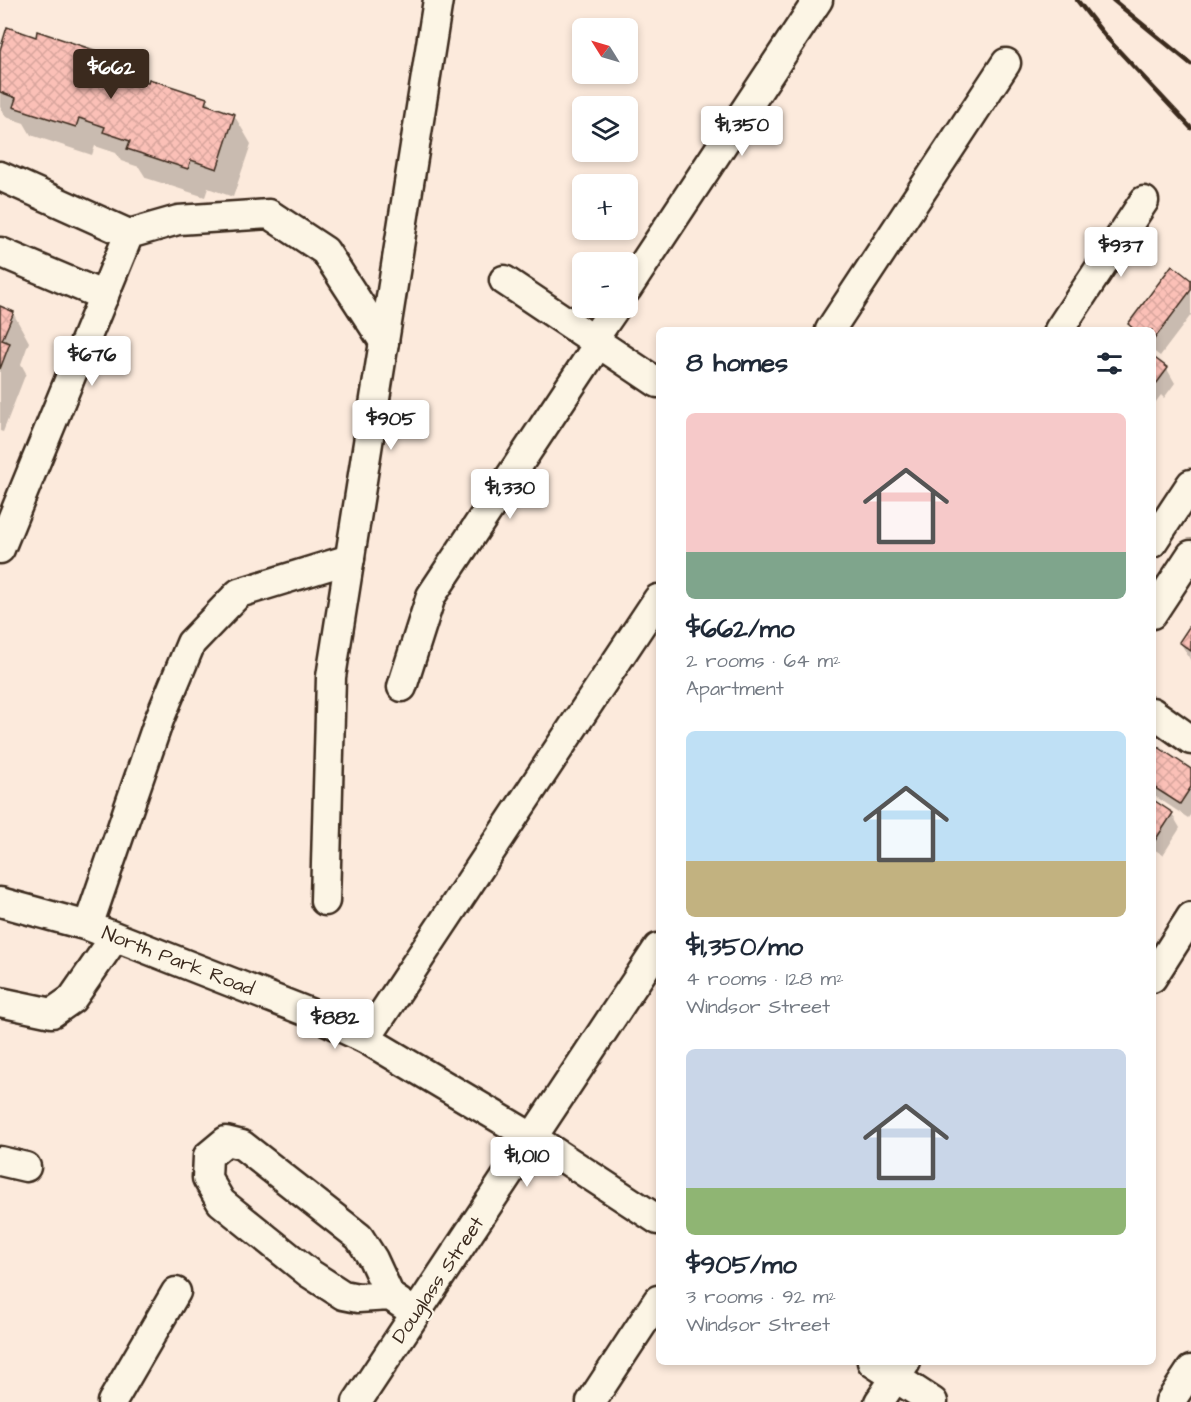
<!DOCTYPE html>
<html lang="en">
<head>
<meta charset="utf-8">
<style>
  body { margin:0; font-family:"Architects Daughter",sans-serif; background:#f6f6f7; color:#1f2937; height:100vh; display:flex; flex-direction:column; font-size:22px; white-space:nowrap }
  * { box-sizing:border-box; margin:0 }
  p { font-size:20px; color:#747a83 }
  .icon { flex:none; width:33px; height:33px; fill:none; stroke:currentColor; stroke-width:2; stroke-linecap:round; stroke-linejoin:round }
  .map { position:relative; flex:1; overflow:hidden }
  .details { position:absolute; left:656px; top:327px; width:500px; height:1038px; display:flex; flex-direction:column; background:#fff; border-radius:9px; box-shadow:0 3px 9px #0003 }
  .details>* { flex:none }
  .needle { width:39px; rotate:307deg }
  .controls { position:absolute; left:572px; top:18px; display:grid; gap:12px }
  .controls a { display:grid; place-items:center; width:66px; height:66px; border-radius:9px; background:#fff; box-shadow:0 3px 9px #0003; font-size:30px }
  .price { position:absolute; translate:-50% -51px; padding:0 14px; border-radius:6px; background:#fff; color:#222; font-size:20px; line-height:39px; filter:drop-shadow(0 2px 3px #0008) }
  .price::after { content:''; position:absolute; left:50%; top:36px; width:18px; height:14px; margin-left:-9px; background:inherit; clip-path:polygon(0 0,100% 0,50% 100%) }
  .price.active { background:#3b2a1e; color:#fff }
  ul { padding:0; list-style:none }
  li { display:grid; align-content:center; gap:12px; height:318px; padding:0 30px }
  li span { display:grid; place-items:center; height:186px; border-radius:9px; color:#555 }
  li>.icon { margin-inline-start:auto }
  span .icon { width:108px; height:108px; fill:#fffc; stroke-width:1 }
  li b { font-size:26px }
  h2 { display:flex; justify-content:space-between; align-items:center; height:72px; padding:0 30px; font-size:26px }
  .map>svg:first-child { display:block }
  .shadow { fill:#0003 }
  .building { fill:url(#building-cross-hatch); stroke:#3b2a1e; stroke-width:1.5 }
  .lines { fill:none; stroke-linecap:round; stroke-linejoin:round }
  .minor-casing { stroke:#3b2a1e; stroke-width:33 }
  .minor { stroke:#fcf5e5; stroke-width:28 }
  .rail { stroke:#3b2a1e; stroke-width:4.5 }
  .labels { text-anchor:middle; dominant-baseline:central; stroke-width:4.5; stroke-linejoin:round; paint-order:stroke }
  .street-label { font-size:20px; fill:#3b2a1e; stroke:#fcf5e5 }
</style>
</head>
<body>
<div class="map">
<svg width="1191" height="1402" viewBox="0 0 1191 1402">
  <defs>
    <pattern id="building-cross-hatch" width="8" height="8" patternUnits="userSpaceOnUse" patternTransform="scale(1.5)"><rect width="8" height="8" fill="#fbc0b7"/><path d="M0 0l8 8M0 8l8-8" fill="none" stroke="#d8a59d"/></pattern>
  </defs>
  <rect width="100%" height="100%" fill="#fceadc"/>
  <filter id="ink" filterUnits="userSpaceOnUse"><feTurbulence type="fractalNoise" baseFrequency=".0167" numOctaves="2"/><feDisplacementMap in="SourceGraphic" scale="12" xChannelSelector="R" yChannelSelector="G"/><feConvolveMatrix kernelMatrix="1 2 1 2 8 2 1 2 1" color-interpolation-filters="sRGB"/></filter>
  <g filter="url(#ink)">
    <!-- shadow -->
    <g class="shadow">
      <polygon points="37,39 102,54 106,61 125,67 132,78 206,99 211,108 234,115 251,144 233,197 208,188 205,197 146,178 139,167 121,161 116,153 95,146 92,155 31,135 24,123 6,117 0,107 0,54"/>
      <polygon points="1191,282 1191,315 1160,356 1152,350 1152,330 1133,330 1129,324"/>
      <polygon points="0,308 13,313 29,342 21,364 26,373 3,432 0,431"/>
      <polygon points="1152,358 1167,369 1175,383 1164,398 1161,395 1152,407"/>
      <polygon points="1191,627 1191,661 1180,642"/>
      <polygon points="1152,745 1191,771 1191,814 1188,818 1152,794"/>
      <polygon points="1152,801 1172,814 1180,828 1163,855 1152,848"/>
    </g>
    <!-- building -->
    <g class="building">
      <polygon points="7,27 36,37 37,31 103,53 101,58 126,66 123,74 148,82 149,79 207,98 205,104 235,114 217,169 191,160 188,169 127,149 130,141 103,132 105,127 79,118 76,127 13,107 16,98 0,92 0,50"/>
      <polygon points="1172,265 1191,280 1191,290 1152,342 1152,330 1135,330 1128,324"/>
      <polygon points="0,306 14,312 2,340 10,343 0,369"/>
      <polygon points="1152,356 1168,368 1156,384 1152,382"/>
      <polygon points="1191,624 1191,651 1179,642"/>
      <polygon points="1152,743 1191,769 1191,787 1180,804 1152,786"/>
      <polygon points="1152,799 1173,813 1154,842 1152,840"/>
    </g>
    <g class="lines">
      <!-- minor casing -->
      <g class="minor-casing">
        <g id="minor">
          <polyline points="0,176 129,234"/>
          <polyline points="0,252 104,296"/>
          <polyline points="504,280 658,383"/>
          <polyline points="627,289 818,0"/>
          <polyline points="830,330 1006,63"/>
          <polyline points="1059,330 1144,201"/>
          <polyline points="593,340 615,308"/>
          <polyline points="1152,543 1191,484"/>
          <polyline points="0,549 129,234 178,220 269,214 325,251 384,342"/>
          <polyline points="1152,614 1191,555"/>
          <polyline points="402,687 431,596 599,343"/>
          <polyline points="1152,712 1191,740"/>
          <polyline points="325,901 331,677 438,0"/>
          <polyline points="0,902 88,926 315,1015 366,1039 533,1138 658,1220"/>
          <polyline points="88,926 159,720 191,643 239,593 350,559"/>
          <polyline points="1152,978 1191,917"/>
          <polyline points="0,1002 52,1013 72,999 115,937"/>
          <polyline points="366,1039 658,599"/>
          <polyline points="0,1161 26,1167"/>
          <polyline points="390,1296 358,1298 343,1295 309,1273 221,1202 207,1178 208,1156 226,1141 242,1145 359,1237 373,1259 390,1296 415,1313"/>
          <polyline points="872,1362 933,1402"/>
          <polyline points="112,1402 176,1292"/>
          <polyline points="357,1402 658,948"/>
          <polyline points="591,1402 658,1300"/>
          <polyline points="879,1402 906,1362"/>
          <polyline points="1170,1402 1191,1370"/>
        </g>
      </g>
      <!-- minor -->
      <use href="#minor" class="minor"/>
      <!-- rail -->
      <g class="rail">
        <polyline points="1077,0 1106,37 1191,128"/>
        <polyline points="1113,0 1191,64"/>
      </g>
    </g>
  </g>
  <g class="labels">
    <!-- street labels -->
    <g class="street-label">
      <text transform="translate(178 961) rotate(21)">North Park Road</text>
      <text transform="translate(438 1280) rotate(-56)">Douglass Street</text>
    </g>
  </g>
</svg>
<div class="controls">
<a><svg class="needle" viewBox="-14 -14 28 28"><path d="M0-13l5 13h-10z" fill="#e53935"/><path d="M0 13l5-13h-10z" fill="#747a83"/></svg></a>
<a><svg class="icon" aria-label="layers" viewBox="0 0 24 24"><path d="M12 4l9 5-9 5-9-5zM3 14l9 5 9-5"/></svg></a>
<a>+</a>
<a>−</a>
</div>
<b class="price active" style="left:111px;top:100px">$662</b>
<b class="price" style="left:742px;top:157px">$1,350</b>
<b class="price" style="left:1121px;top:278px">$937</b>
<b class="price" style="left:92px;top:387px">$676</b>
<b class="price" style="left:391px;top:451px">$905</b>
<b class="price" style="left:510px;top:520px">$1,330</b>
<b class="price" style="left:335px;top:1050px">$882</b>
<b class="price" style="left:527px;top:1188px">$1,010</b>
<section class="details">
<h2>8 homes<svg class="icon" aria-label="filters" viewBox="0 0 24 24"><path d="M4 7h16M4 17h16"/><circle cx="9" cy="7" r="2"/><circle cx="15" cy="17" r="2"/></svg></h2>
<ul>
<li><span style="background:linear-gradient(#f6c9c9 75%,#7fa58c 0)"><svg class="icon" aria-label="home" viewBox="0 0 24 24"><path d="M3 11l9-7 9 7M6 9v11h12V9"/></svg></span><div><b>$662/mo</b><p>2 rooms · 64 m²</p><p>Apartment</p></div></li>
<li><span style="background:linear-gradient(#bfe0f5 70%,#c2b280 0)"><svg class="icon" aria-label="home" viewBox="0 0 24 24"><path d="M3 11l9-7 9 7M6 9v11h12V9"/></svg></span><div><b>$1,350/mo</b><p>4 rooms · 128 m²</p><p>Windsor Street</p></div></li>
<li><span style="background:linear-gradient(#c9d6e8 75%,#8fb573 0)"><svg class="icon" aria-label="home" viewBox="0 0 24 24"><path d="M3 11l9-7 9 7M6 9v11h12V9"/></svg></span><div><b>$905/mo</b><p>3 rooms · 92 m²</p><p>Windsor Street</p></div></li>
</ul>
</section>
</div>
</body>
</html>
